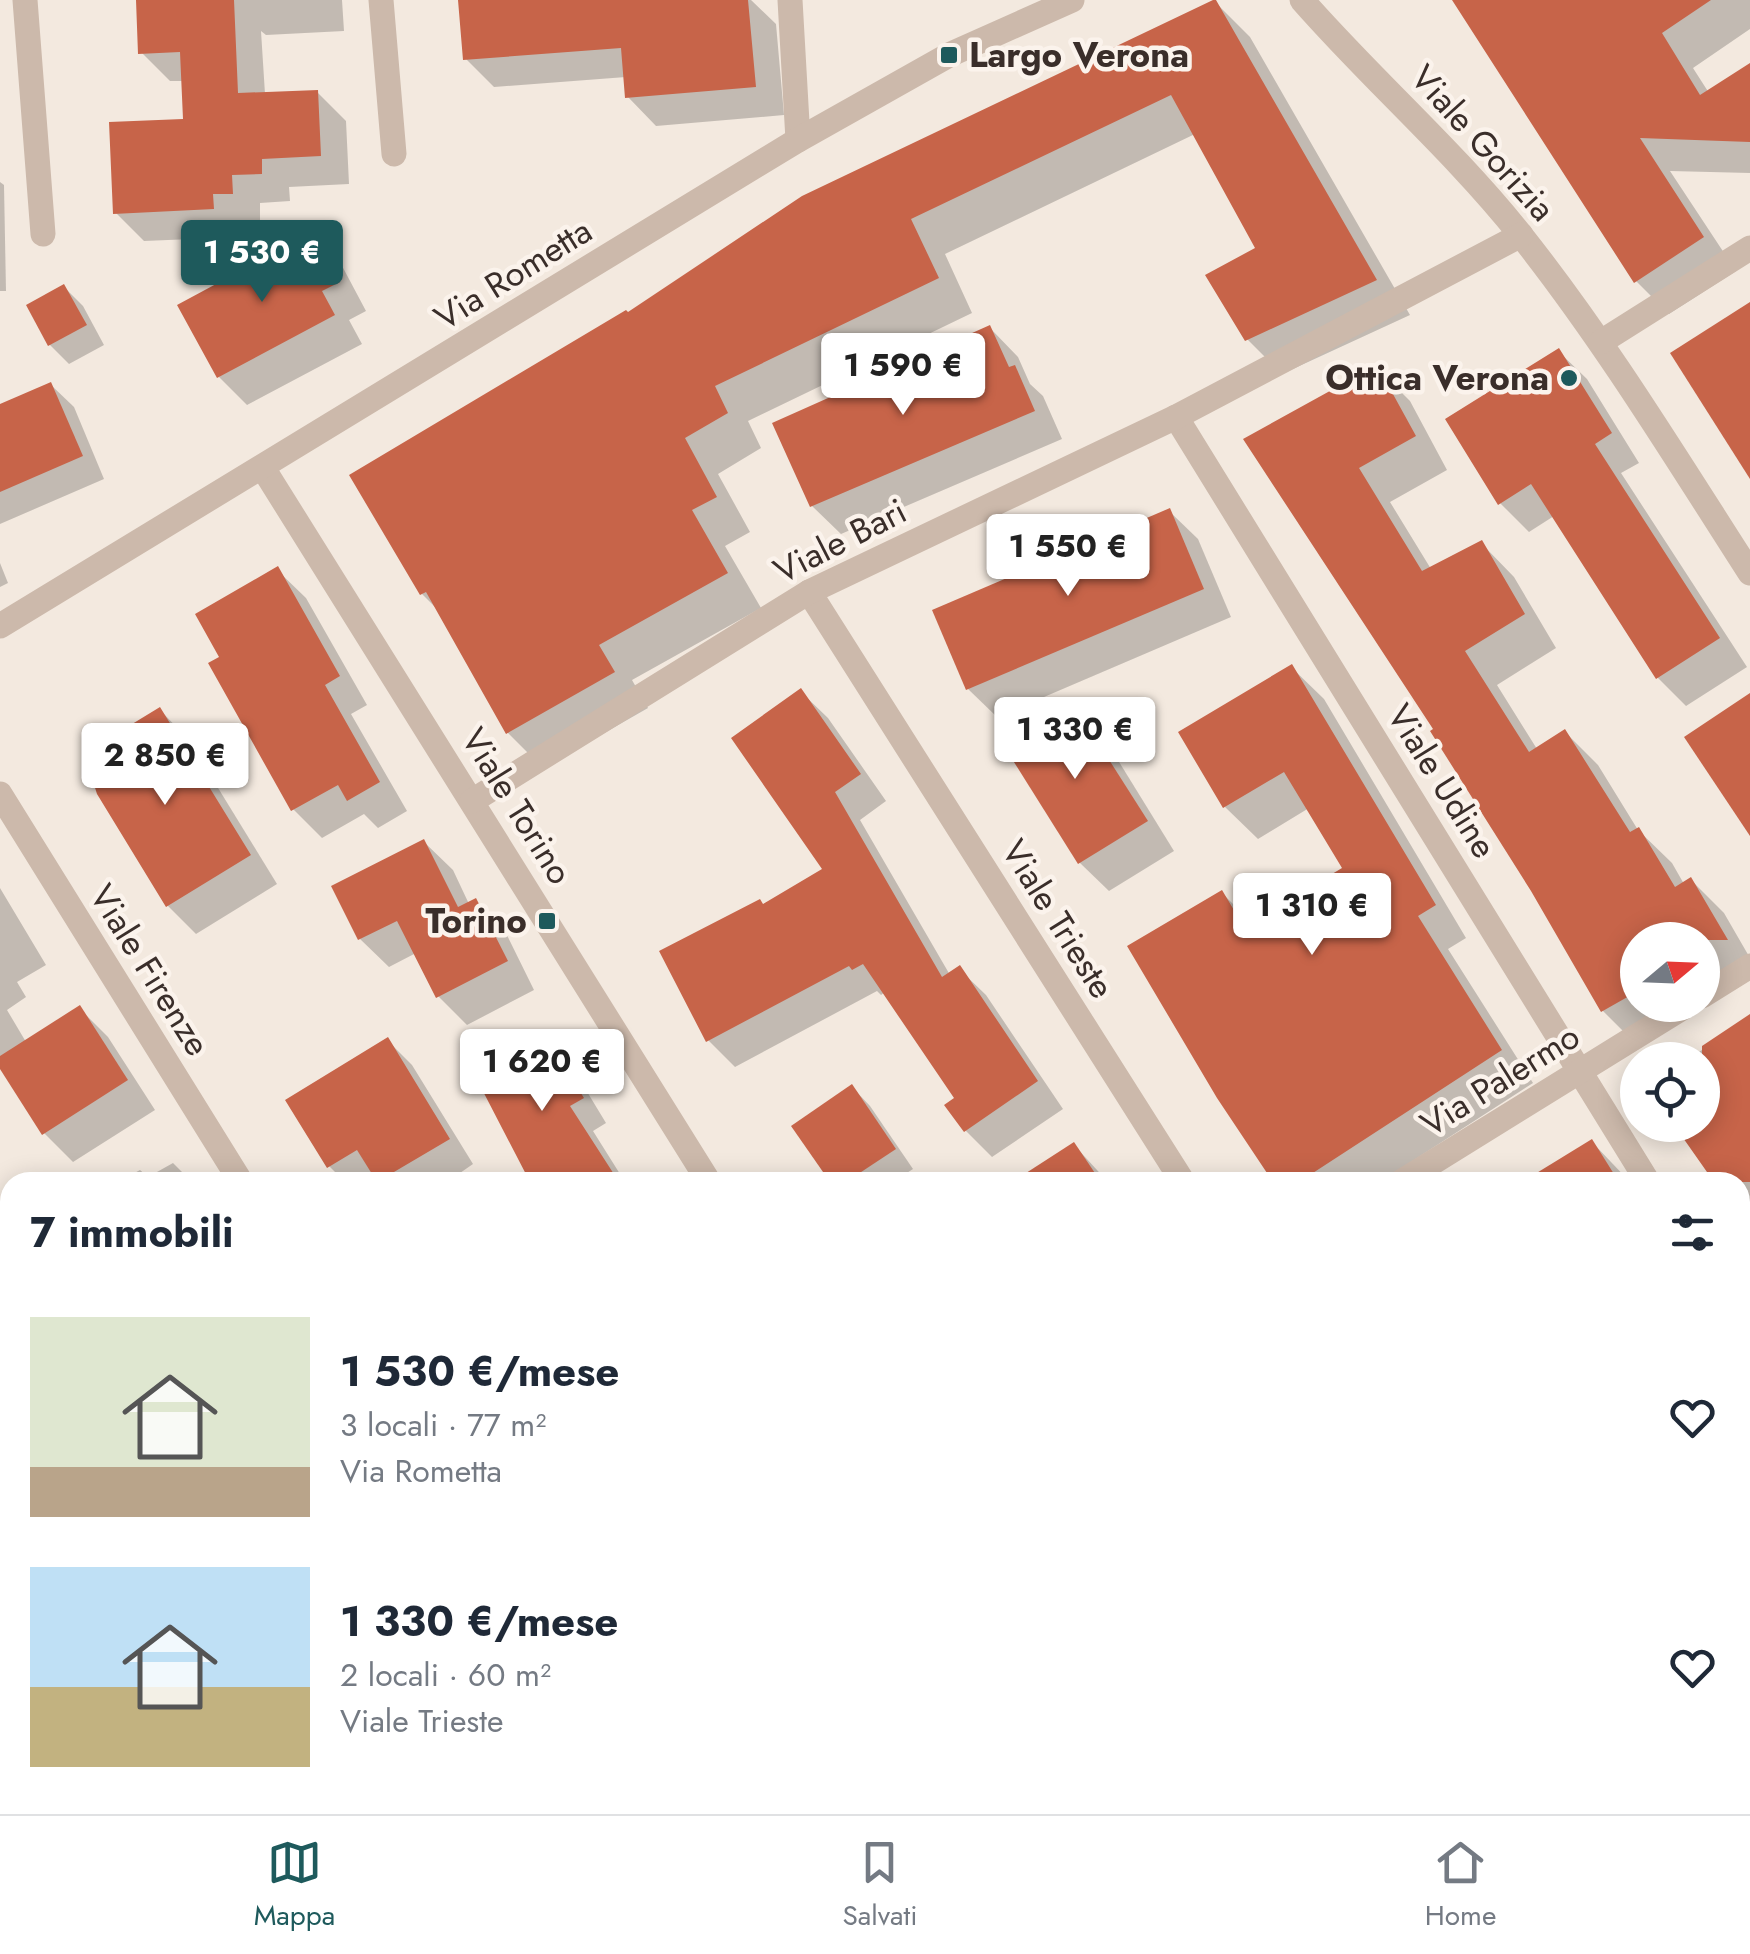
<!DOCTYPE html>
<html lang="it">
<head>
<meta charset="utf-8">
<style>
  body { margin:0; font-family:Jost,sans-serif; background:#f6f6f7; color:#1f2937; height:100vh; display:flex; flex-direction:column; font-size:38px; white-space:nowrap }
  * { box-sizing:border-box; margin:0 }
  p { font-size:32px; color:#747a83 }
  .icon { flex:none; width:55px; height:55px; fill:none; stroke:currentColor; stroke-width:2; stroke-linecap:round; stroke-linejoin:round }
  .map { position:relative; flex:1; overflow:hidden }
  .details { position:absolute; left:0px; top:1172px; width:1750px; height:642px; display:flex; flex-direction:column; background:#fff; border-radius:30px 30px 0 0; box-shadow:0 5px 25px #0003 }
  .details>* { flex:none }
  .needle { width:65px; rotate:71deg }
  .controls { position:absolute; left:1620px; top:922px; display:grid; gap:20px }
  .controls a { display:grid; place-items:center; width:100px; height:100px; border-radius:50%; background:#fff; box-shadow:0 5px 25px #0003; font-size:50px }
  .price { position:absolute; translate:-50% -85px; padding:0 22px; border-radius:10px; background:#fff; color:#222; font-size:32px; line-height:65px; filter:drop-shadow(0 2px 5px #0008) }
  .price::after { content:''; position:absolute; left:50%; top:60px; width:30px; height:22px; margin-left:-15px; background:inherit; clip-path:polygon(0 0,100% 0,50% 100%) }
  .price.on { background:#1e5a5c; color:#fff }
  ul { padding:0; list-style:none }
  li { display:flex; align-items:center; gap:30px; height:250px; padding:0 30px }
  li span { display:grid; place-items:center; flex:none; width:280px; height:200px; border-radius:0px; color:#555 }
  li>.icon { margin-inline-start:auto }
  span .icon { width:120px; height:120px; fill:#fffc; stroke-width:1 }
  li b { font-size:42px }
  h2 { display:flex; justify-content:space-between; align-items:center; height:120px; padding:0 30px; font-size:42px }
  .tabs { display:flex; justify-content:space-around; align-items:center; height:140px; border-top:2px solid #e0e1e3; background:#fff; font-size:28px; color:#747a83 }
  .tabs a { display:grid; justify-items:center; gap:5px }
  .tabs .on { color:#1e5a5c }
  .map>svg:first-child { display:block }
  .shadow { fill:#0003 }
  .building { fill:#c76449 }
  .lines { fill:none; stroke-linecap:round; stroke-linejoin:round }
  .minor { stroke:#ccb9ab; stroke-width:25 }
  .poi-dot { fill:#1e5a5c; stroke:#fbf3ec; stroke-width:4 }
  .labels { text-anchor:middle; dominant-baseline:central; stroke-width:9; stroke-linejoin:round; paint-order:stroke }
  .poi-label { font-size:35px; font-weight:bold; fill:#3a2e2a; stroke:#fbf3ec; text-anchor:end }
  .street-label { font-size:35px; fill:#3a2e2a; stroke:#fbf3ec }
</style>
</head>
<body>
<div class="map">
<svg width="1750" height="1814" viewBox="0 0 1750 1814">
  <rect width="100%" height="100%" fill="#f3e9df"/>
  <!-- shadow -->
  <g class="shadow">
    <polygon points="139,0 342,0 344,31 266,35 261,31 265,94 317,92 346,121 349,184 289,187 290,201 260,203 260,222 240,222 241,237 144,241 116,213 186,121 184,81 170,81 141,52"/>
    <polygon points="461,0 751,0 776,24 784,115 656,126 628,97 626,77 494,87 465,58"/>
    <polygon points="1454,0 1750,0 1750,29 1693,68 1709,93 1750,66 1750,173 1670,171 1736,271 1669,314 1636,281"/>
    <polygon points="1215,2 1250,37 1410,315 1282,374 1247,339 1258,249 1195,134 945,254 972,313 748,421 761,448 718,474 750,532 725,546 761,608 632,680 648,708 543,768 508,733 439,611 422,594 628,315"/>
    <polygon points="0,182 4,185 6,291 0,291"/>
    <polygon points="313,235 341,264 366,311 349,320 362,344 247,405 219,377"/>
    <polygon points="64,287 83,306 104,345 69,364 50,345 29,306"/>
    <polygon points="990,328 1018,357 1030,384 1043,396 1062,439 841,534 812,506 872,393 951,358"/>
    <polygon points="1558,351 1587,379 1639,463 1621,473 1747,667 1686,706 1658,678 1554,516 1529,532 1500,503"/>
    <polygon points="1377,368 1410,401 1447,470 1390,502 1431,569 1481,543 1514,577 1556,648 1497,685 1537,749 1565,732 1598,765 1638,830 1672,863 1684,884 1691,880 1724,913 1750,958 1702,1004 1702,940 1638,940 1638,1005 1702,1005 1636,1044 1603,1011 1436,730 1246,439"/>
    <polygon points="51,385 74,407 104,479 0,524 0,406"/>
    <polygon points="1169,511 1198,539 1231,617 997,717 968,689"/>
    <polygon points="0,563 8,583 0,587"/>
    <polygon points="277,570 306,598 367,705 351,714 407,811 378,828 364,814 322,838 293,809 222,658"/>
    <polygon points="1291,667 1324,699 1466,938 1448,949 1533,1083 1380,1182 1276,1182 1220,1097 1222,893 1253,924 1346,869 1309,808 1258,839 1225,807"/>
    <polygon points="801,692 828,718 886,801 860,820 950,975 959,969 986,995 1063,1109 992,1157 966,1131 957,1099 885,992 881,995 877,991 735,1067 708,1040 764,906 826,870"/>
    <polygon points="1071,703 1100,731 1174,851 1109,891 1080,863 1006,744"/>
    <polygon points="160,710 188,739 277,884 196,934 168,906"/>
    <polygon points="424,842 453,870 469,904 476,901 504,929 534,990 467,1025 438,996 416,953 389,967 360,939"/>
    <polygon points="0,888 46,965 17,982 26,997 7,1010 26,1042 80,1009 108,1037 155,1110 73,1162 44,1133 0,1065"/>
    <polygon points="1750,1018 1750,1234 1740,1219 1740,1182 1715,1182 1677,1125 1702,1125 1702,1060 1687,1060"/>
    <polygon points="542,1033 566,1057 606,1123 593,1131 625,1182 526,1181 530,1178"/>
    <polygon points="387,1040 412,1065 473,1164 447,1182 380,1182 377,1177 368,1182 345,1182 329,1166"/>
    <polygon points="852,1087 870,1106 913,1169 893,1182 833,1182 794,1126"/>
    <polygon points="1592,1142 1630,1182 1527,1182"/>
    <polygon points="1074,1145 1108,1182 1016,1182"/>
    <polygon points="173,1163 192,1182 118,1182 140,1170 148,1177"/>
    <polygon points="0,1231 10,1247 10,1401 0,1387"/>
    <polygon points="1740,1362 1750,1378 1750,1565 1740,1549"/>
    <polygon points="0,1647 10,1657 10,1803 0,1789"/>
    <polygon points="1740,1767 1750,1783 1750,1814 1674,1814 1669,1805 1740,1805"/>
    <polygon points="11,1805 102,1805 108,1814 18,1814"/>
    <polygon points="495,1805 572,1805 578,1814 487,1814 485,1812"/>
    <polygon points="747,1805 977,1805 962,1814 753,1814"/>
    <polygon points="1208,1805 1298,1805 1304,1814 1214,1814"/>
    <polygon points="1447,1805 1502,1805 1509,1814 1434,1814"/>
  </g>
  <!-- building -->
  <g class="building">
    <polygon points="136,0 234,0 238,93 318,90 321,156 262,159 262,174 232,175 233,194 213,194 214,209 113,214 109,122 183,119 180,52 138,54"/>
    <polygon points="458,0 748,0 756,87 625,98 621,48 463,60"/>
    <polygon points="1213,0 1216,0 1377,280 1245,341 1205,275 1255,248 1171,95 911,219 939,278 715,386 728,413 685,438 717,497 692,510 728,573 599,645 615,672 506,734 426,592 420,595 349,475 626,310 628,312 802,196"/>
    <polygon points="1452,0 1711,0 1662,33 1700,95 1750,63 1750,142 1640,138 1704,237 1634,283"/>
    <polygon points="313,232 340,282 322,291 335,315 217,378 177,305"/>
    <polygon points="64,284 87,325 48,346 26,305"/>
    <polygon points="1750,302 1750,479 1670,353"/>
    <polygon points="990,325 1009,367 1015,365 1035,411 810,507 772,423 864,382 871,391 948,356 943,346"/>
    <polygon points="1559,348 1612,433 1595,444 1720,638 1656,679 1531,484 1498,505 1445,419"/>
    <polygon points="1377,365 1416,436 1359,468 1422,571 1482,540 1525,614 1465,651 1529,752 1565,729 1630,832 1639,827 1675,887 1691,877 1728,940 1638,940 1638,991 1601,1012 1531,891 1430,731 1433,729 1243,439"/>
    <polygon points="51,382 83,456 0,492 0,404"/>
    <polygon points="1170,508 1204,589 966,690 932,610"/>
    <polygon points="278,566 340,676 325,685 380,782 347,801 338,785 291,811 208,663 219,657 195,614"/>
    <polygon points="1292,664 1436,905 1418,916 1502,1050 1299,1182 1273,1182 1217,1098 1127,946 1222,890 1244,927 1342,868 1284,772 1223,808 1178,732"/>
    <polygon points="801,688 861,774 835,792 942,977 960,965 1038,1081 964,1132 944,1105 954,1098 863,964 852,970 849,966 706,1042 659,951 760,899 763,904 822,869 731,738"/>
    <polygon points="1750,693 1750,836 1684,737"/>
    <polygon points="1071,700 1148,821 1078,864 1002,743"/>
    <polygon points="160,707 251,855 166,907 97,794 88,766 107,754 101,743"/>
    <polygon points="424,839 458,907 476,898 508,961 436,998 397,921 358,940 331,886"/>
    <polygon points="80,1005 128,1080 42,1135 0,1069 0,1056"/>
    <polygon points="1750,1014 1750,1182 1714,1182 1674,1125 1702,1125 1702,1046"/>
    <polygon points="542,1030 584,1098 570,1106 619,1182 530,1182 473,1072"/>
    <polygon points="388,1037 450,1139 377,1182 357,1150 327,1168 285,1100"/>
    <polygon points="852,1084 896,1149 846,1182 830,1182 791,1126"/>
    <polygon points="1592,1139 1619,1182 1522,1182"/>
    <polygon points="1074,1142 1101,1182 1012,1182"/>
  </g>
  <g class="lines">
    <!-- minor -->
    <g class="minor">
      <polyline points="25,0 43,234"/>
      <polyline points="381,0 394,154"/>
      <polyline points="790,0 798,140"/>
      <path d="M 1302,0 C 1372,80 1453,150 1520,234 C 1605,341 1676,458 1750,573"/>
      <polyline points="1601,342 1750,248"/>
      <polyline points="1176,417 1648,1182"/>
      <polyline points="263,468 709,1182"/>
      <polyline points="809,592 1183,1182"/>
      <polyline points="0,626 798,140 949,55 1072,0"/>
      <polyline points="0,794 241,1182"/>
      <polyline points="472,801 809,592 1176,417 1521,235"/>
      <polyline points="1702,996 1750,966"/>
      <polyline points="1401,1182 1687,1005"/>
      <polyline points="1740,1333 1750,1349"/>
      <polyline points="0,1531 10,1547"/>
      <polyline points="172,1805 178,1814"/>
      <polyline points="631,1805 637,1814"/>
      <polyline points="1092,1805 1098,1814"/>
      <polyline points="1567,1805 1573,1814"/>
      <polyline points="382,1814 396,1805"/>
    </g>
  </g>
  <!-- markers -->
  <g class="poi-dot">
    <rect x="939" y="45" width="20" height="20" rx="5"/>
    <circle cx="1569" cy="378" r="10"/>
    <rect x="537" y="911" width="20" height="20" rx="5"/>
  </g>
  <g class="labels">
    <!-- poi labels -->
    <g class="poi-label">
      <text x="969" y="55" text-anchor="start">Largo Verona</text>
      <text x="1549" y="378">Ottica Verona</text>
      <text x="527" y="921">Torino</text>
    </g>
    <!-- street labels -->
    <g class="street-label">
      <text transform="translate(1483 143) rotate(48)">Viale Gorizia</text>
      <text transform="translate(513 274) rotate(-32)">Via Rometta</text>
      <text transform="translate(840 541) rotate(-27)">Viale Bari</text>
      <text transform="translate(1442 781) rotate(58)">Viale Udine</text>
      <text transform="translate(517 806) rotate(58)">Viale Torino</text>
      <text transform="translate(1058 919) rotate(58)">Viale Trieste</text>
      <text transform="translate(150 970) rotate(58)">Viale Firenze</text>
      <text transform="translate(1500 1080) rotate(-32)">Via Palermo</text>
    </g>
  </g>
</svg>
<div class="controls">
<a><svg class="needle" viewBox="-14 -14 28 28"><path d="M0-13l5 13h-10z" fill="#e53935"/><path d="M0 13l5-13h-10z" fill="#747a83"/></svg></a>
<a><svg class="icon" aria-label="locate" viewBox="0 0 24 24"><circle cx="12" cy="12" r="6"/><path d="M12 2v4M12 18v4M2 12h4M18 12h4"/></svg></a>
</div>
<b class="price on" style="left:262px;top:305px">1 530 €</b>
<b class="price" style="left:903px;top:418px">1 590 €</b>
<b class="price" style="left:1068px;top:599px">1 550 €</b>
<b class="price" style="left:1075px;top:782px">1 330 €</b>
<b class="price" style="left:165px;top:808px">2 850 €</b>
<b class="price" style="left:1312px;top:958px">1 310 €</b>
<b class="price" style="left:542px;top:1114px">1 620 €</b>
<section class="details">
<h2>7 immobili<svg class="icon" aria-label="filters" viewBox="0 0 24 24"><path d="M4 7h16M4 17h16"/><circle cx="9" cy="7" r="2"/><circle cx="15" cy="17" r="2"/></svg></h2>
<ul>
<li><span style="background:linear-gradient(#dfe7d0 75%,#b9a48a 0)"><svg class="icon" aria-label="home" viewBox="0 0 24 24"><path d="M3 11l9-7 9 7M6 9v11h12V9"/></svg></span><div><b>1 530 €/mese</b><p>3 locali · 77 m²</p><p>Via Rometta</p></div><svg class="icon" aria-label="heart" viewBox="0 0 24 24"><path d="M12 20l-8-8c-3-5 5-10 8-4 3-6 11-1 8 4z"/></svg></li>
<li><span style="background:linear-gradient(#bfe0f5 60%,#c2b280 0)"><svg class="icon" aria-label="home" viewBox="0 0 24 24"><path d="M3 11l9-7 9 7M6 9v11h12V9"/></svg></span><div><b>1 330 €/mese</b><p>2 locali · 60 m²</p><p>Viale Trieste</p></div><svg class="icon" aria-label="heart" viewBox="0 0 24 24"><path d="M12 20l-8-8c-3-5 5-10 8-4 3-6 11-1 8 4z"/></svg></li>
</ul>
</section>
</div>
<nav class="tabs">
<a class="on"><svg class="icon" aria-label="map" viewBox="0 0 24 24"><path d="M3 6l6-2 6 2 6-2v14l-6 2-6-2-6 2zM9 4v14M15 6v14"/></svg>Mappa</a>
<a><svg class="icon" aria-label="saved" viewBox="0 0 24 24"><path d="M7 4h10v16l-5-4-5 4z"/></svg>Salvati</a>
<a><svg class="icon" aria-label="home" viewBox="0 0 24 24"><path d="M3 11l9-7 9 7M6 9v11h12V9"/></svg>Home</a>
</nav>
</body>
</html>
